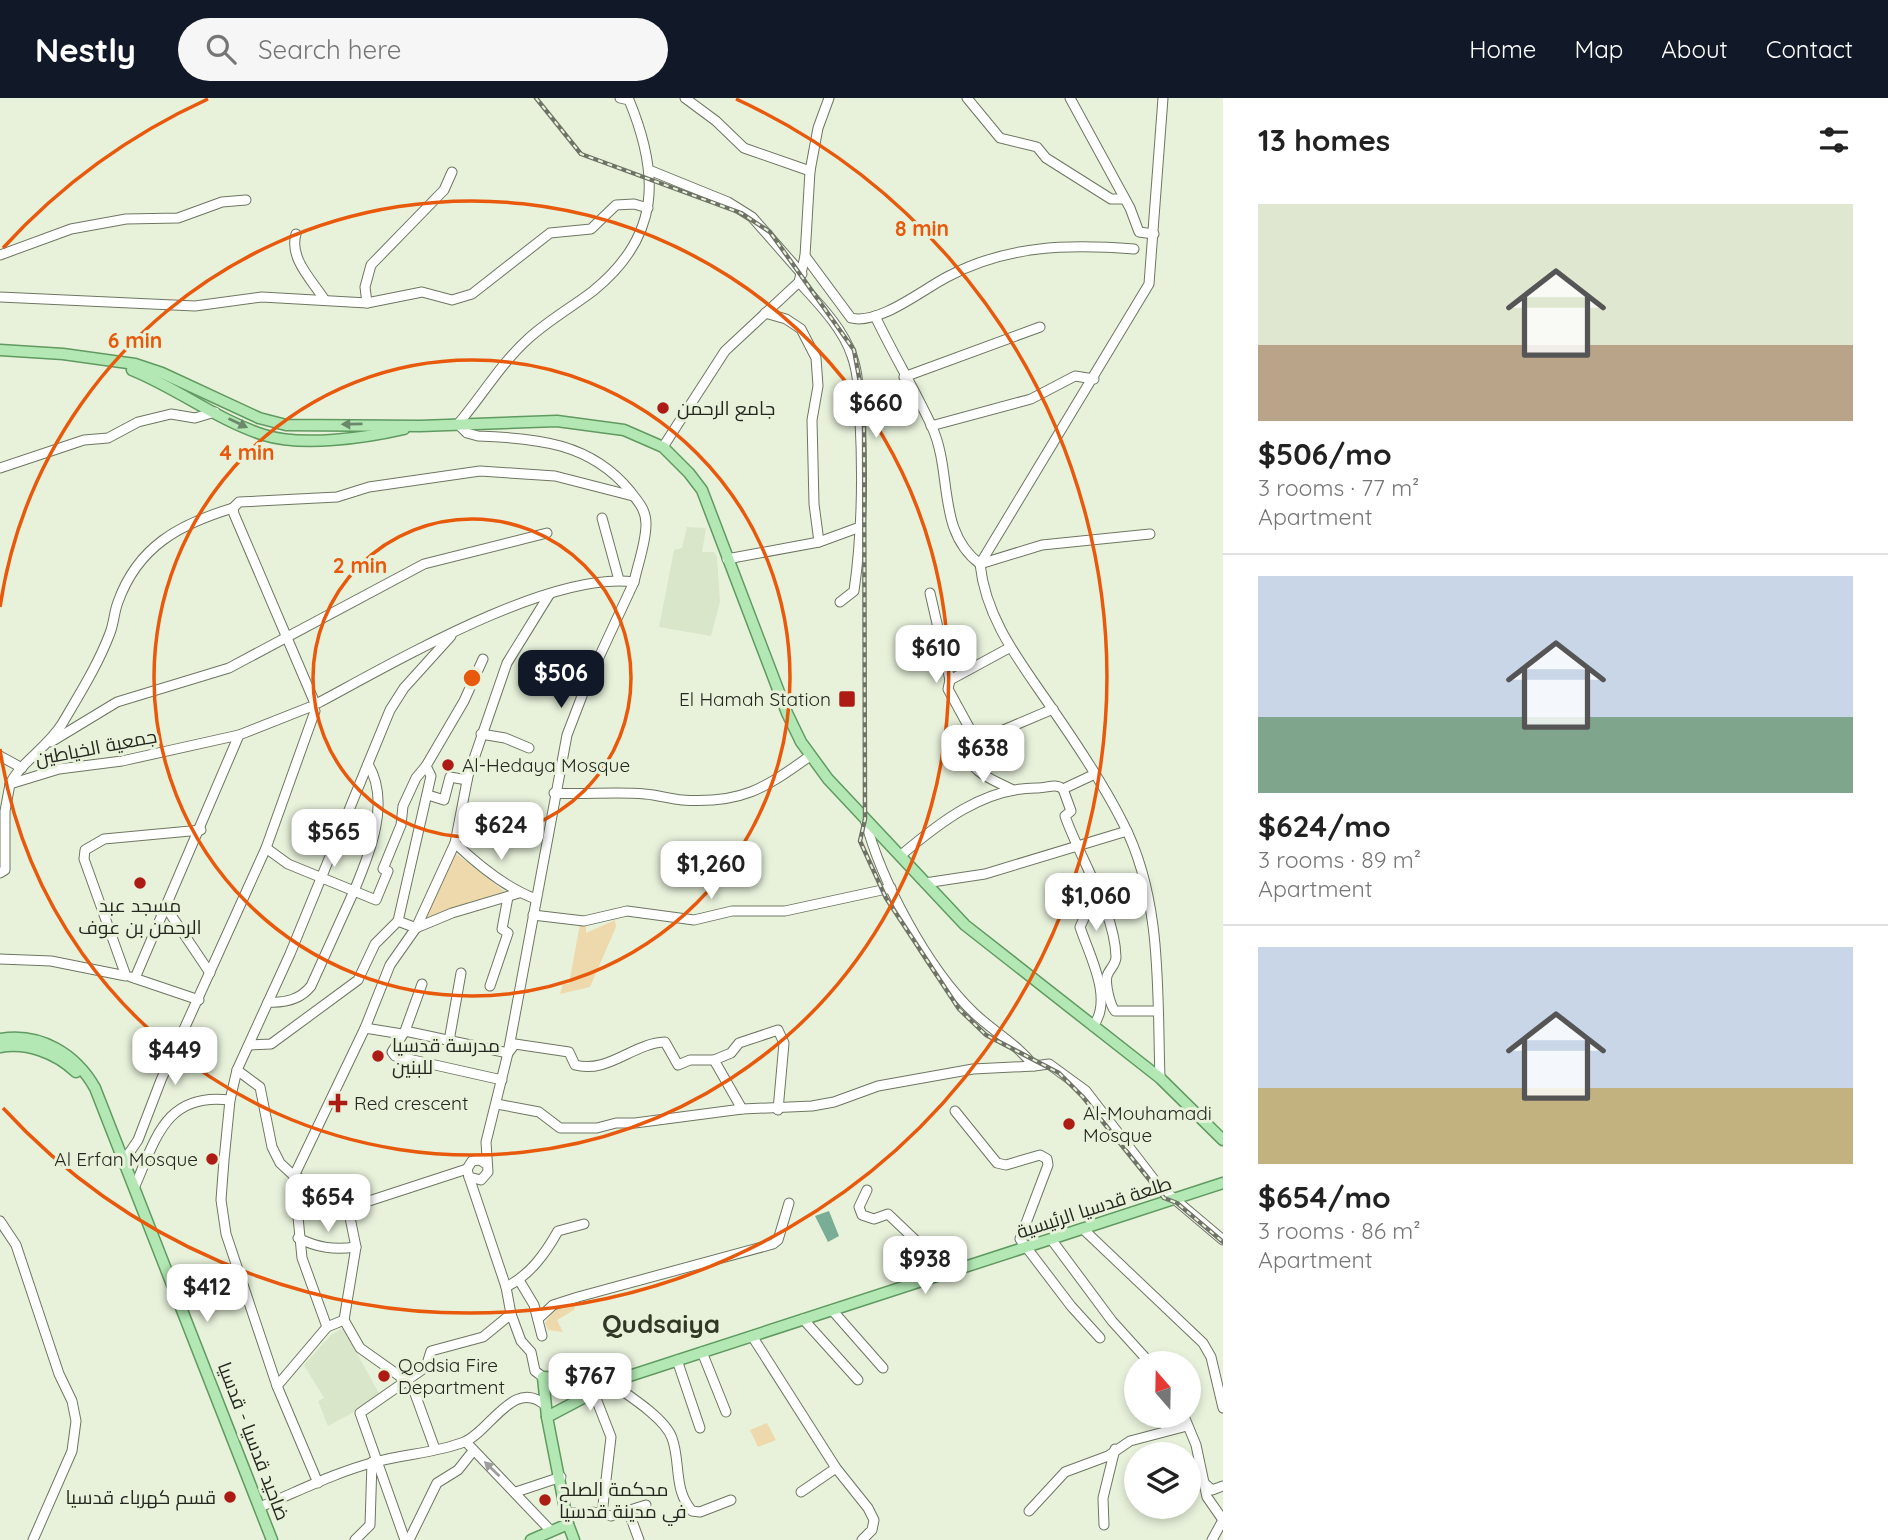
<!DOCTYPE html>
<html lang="en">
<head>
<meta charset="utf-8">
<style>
  body { margin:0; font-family:Quicksand,Cairo,sans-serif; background:#f6f6f6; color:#222; height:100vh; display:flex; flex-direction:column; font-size:26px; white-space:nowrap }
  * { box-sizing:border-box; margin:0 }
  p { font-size:23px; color:#767676 }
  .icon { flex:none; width:38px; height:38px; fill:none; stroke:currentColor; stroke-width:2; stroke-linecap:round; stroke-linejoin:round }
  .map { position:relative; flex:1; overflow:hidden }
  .panel { display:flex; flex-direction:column; background:#fff; width:665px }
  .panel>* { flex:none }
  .needle { width:46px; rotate:340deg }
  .tools { position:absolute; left:1124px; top:1253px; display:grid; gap:14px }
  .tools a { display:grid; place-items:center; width:77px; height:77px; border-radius:50%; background:#fff; box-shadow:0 4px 10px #0003; font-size:35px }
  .price { position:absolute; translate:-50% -60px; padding:0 16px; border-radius:14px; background:#fff; color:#222; font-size:23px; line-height:46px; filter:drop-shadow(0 2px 4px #0008) }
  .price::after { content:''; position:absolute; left:50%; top:42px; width:21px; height:16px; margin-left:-10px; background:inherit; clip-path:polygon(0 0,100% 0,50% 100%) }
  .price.current { background:#111827; color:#fff }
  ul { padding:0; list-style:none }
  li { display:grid; align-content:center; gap:14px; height:371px; padding:0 35px }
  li+li { border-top:2px solid #e0e0e0 }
  li span { display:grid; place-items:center; height:217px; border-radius:0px; color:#555 }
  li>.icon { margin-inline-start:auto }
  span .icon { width:126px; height:126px; fill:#fffc; stroke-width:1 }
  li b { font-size:30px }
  h2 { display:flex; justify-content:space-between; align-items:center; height:84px; padding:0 35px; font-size:30px }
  header { display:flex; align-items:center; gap:42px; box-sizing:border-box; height:98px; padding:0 35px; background:#111827; color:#fff }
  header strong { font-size:33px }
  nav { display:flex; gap:38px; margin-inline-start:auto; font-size:24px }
  .search { width:490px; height:63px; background:#f6f6f6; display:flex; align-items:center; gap:18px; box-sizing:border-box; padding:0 24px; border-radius:38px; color:#767676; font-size:26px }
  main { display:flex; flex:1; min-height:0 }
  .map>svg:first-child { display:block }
  .built { fill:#d9e6c9 }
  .green { fill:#eed9ac }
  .water { fill:#79ad95 }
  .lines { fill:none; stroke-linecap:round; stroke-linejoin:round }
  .minor-casing { stroke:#6e7662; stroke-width:11 }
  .major-casing { stroke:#609a60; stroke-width:13 }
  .minor { stroke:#fff; stroke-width:9 }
  .major { stroke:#b3e8b5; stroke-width:10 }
  .rail-casing { stroke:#6e7366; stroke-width:4.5 }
  .rail { stroke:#e8f2db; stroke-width:2; stroke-dasharray:5; stroke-linecap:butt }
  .oneway { fill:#6c886a }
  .oneway2 { fill:#9d9e9b }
  .ring { fill:none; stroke:#e8590c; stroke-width:3.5 }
  .poi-dot { fill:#ac1c14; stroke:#e8f2db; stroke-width:2.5 }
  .labels { text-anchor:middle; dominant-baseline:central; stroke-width:6; stroke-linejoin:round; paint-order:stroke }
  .poi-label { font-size:19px; fill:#252820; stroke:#e8f2db; text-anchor:start }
  .street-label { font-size:19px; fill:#252820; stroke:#e8f2db }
  .district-label { font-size:26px; font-weight:bold; fill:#313826; stroke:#e8f2db }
  .centre { fill:#e8590c; stroke:#e8f2db; stroke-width:3.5 }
  .ring-label { font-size:21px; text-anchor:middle; font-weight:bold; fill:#e8590c; stroke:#e8f2db; stroke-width:6; stroke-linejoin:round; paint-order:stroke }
</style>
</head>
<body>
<header>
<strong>Nestly</strong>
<div class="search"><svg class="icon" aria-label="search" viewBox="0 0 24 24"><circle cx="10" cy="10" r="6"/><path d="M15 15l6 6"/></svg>Search here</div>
<nav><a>Home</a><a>Map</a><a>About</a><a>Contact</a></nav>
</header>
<main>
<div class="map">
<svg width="1223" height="1442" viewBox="0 0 1223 1442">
  <rect width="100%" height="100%" fill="#e8f2db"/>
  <!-- built -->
  <g class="built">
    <polygon points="687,429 706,430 702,454 714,454 717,459 720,504 711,538 659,529 674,452 682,450"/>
    <polygon points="343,1230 381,1299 328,1328 318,1303 324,1300 304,1267 331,1237"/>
  </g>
  <!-- green -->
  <g class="green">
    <polygon points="454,754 508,796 426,821"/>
    <polygon points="615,822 616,829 590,889 560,896 563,886 569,886 580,826 586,826 586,835"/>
    <polygon points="577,1203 574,1212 557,1222 563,1234 548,1232 545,1225 558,1206"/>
    <polygon points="767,1325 776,1342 758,1349 750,1332"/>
  </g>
  <!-- water -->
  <polygon class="water" points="829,1113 839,1138 828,1144 815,1118"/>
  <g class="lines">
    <!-- minor casing -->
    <g class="minor-casing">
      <g id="minor">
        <path d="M 620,0 L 629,2 C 660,77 661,138 593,193 C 572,209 549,222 529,240 C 501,265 482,298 458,326 L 467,335 L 478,338 C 537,340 591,345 630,393 C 638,404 646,411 646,426 C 646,445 638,465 634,484"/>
        <polyline points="685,0 716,23 744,50 810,73"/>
        <path d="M 829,0 L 818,30 L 810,73 L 805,158 L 851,220 C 879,227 922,192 947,179 C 1007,147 1068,146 1134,151"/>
        <polyline points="967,0 1000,40 1037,49 1046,60 1111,101 1124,101"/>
        <polyline points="1070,0 1130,110 1139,134 1154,136"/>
        <polyline points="649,72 728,104 752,119 802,176"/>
        <path d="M 296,136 C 289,160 311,181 324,201"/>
        <polyline points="0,157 71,131 126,121 178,120 222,104 246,102"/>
        <path d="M 799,184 C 818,205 843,230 852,258 C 859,277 859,301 860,322 C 863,379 862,437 854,493 L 840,504"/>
        <polyline points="0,199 195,208 262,199 367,205 422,194 452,202 472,196 550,135 591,131 616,107 634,106 648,110"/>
        <polyline points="367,205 365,189 371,167 444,92 452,74"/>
        <path d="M 875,218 C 893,256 915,292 932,329 C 953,375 936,433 980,466 L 1042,447 L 1150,436"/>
        <polyline points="904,279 1040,229"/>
        <polyline points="931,328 1031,301 1075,278 1094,281"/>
        <polyline points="663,349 725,253 799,184 805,158"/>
        <polyline points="0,370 84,342 108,340 138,324 171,316 195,320 215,314"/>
        <polyline points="602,420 619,482"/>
        <polyline points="819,444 860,429"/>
        <polyline points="727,461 819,444 814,406 812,322 818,288 816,260 801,231 786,221 765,215"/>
        <polyline points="930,495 950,582 1009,550"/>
        <path d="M 950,582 L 948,591 L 971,633 L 963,649 C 970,674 989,680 1011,691"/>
        <polyline points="314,603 234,416 233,410 239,404 337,399 369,389 480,373 555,378 633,398"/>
        <path d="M 318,605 C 393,565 551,472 634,484 L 587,585 L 567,637 L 508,955 L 486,1044 L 488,1074 L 481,1082 L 469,1079 L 467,1071 L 472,1063 L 480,1062 L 486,1066"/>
        <polyline points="481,636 505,640 529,650"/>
        <polyline points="51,644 117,604 229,570 424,466 547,435"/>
        <polyline points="954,653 1053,611"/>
        <polyline points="0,658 22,670"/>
        <path d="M 10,686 C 21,664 47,650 62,626 C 79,597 98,567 110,535 C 114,525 114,514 118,504 C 138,448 180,426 233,410"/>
        <path d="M 1063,691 L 1071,713 L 1065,718 C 1080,761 1115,814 1116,859 C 1116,867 1109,871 1107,878 C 1105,886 1110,907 1115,913 L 1158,913"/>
        <path d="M 554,695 C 584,697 615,693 645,696 C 658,697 670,701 682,702 C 741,706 764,691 810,658"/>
        <polyline points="428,697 444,702 450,679 467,682"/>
        <path d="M 865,721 C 881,783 927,870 974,915 C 994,934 1017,946 1034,968 L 1049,966 L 1086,993 L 1159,1088 L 1223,1142"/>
        <path d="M 455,745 C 478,767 506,790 536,801"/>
        <path d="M 266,750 L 288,766 L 354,793 C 370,755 391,704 368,666"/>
        <path d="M 900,758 C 939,725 984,689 1038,690 C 1048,690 1055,685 1063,691 L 1095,676"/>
        <polyline points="0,775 5,772 5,713 10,686 59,671 122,663 239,637"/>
        <polyline points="925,785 985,776 1127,733"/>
        <polyline points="167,811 210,875"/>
        <polyline points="533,817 584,823 627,813 694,822 732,813 785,813 891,790"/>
        <polyline points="398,823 431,678 426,668 464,603 483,561"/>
        <polyline points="0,861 51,863 126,878 84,761 85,752 104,741 201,732"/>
        <polyline points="131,879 199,902"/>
        <polyline points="135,880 239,637 310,609"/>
        <path d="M 422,886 L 405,933 L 508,955 L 515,946 L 569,954 L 575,967 C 608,976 633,945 665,944 L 678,967 L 690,962 L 714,962 L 731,955 L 739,945 L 778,932 L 784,945 L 778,1012"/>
        <polyline points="490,888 508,835 502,831 508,799"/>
        <path d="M 268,904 C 285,905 300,902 311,888 L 354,793 L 376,802 L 388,773 L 383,771 L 401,727 L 403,708 L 416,680 L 426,668"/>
        <path d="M 1093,928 C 1114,901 1089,857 1080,829 L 1086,816 L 1103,808"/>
        <polyline points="365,930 402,936"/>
        <polyline points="405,933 392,954 395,958 502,982"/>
        <polyline points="449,943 461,875"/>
        <polyline points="249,947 271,946 358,882 375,846 398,823 416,830 452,815 519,795"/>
        <polyline points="714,962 742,1011"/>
        <polyline points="237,972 260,989 272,1049 280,1065 294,1078 346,1100 369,1103 467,1071"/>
        <path d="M 1160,980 C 1157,896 1163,802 1123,725 C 1103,685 1078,648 1053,612 C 1022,566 986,523 980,466 L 1149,186 L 1163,0"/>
        <polyline points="497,1006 539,1014 560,1030 597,1030 616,1025 635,1025 742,1011 812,1008 834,1004 878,988 973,971 1034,968"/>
        <polyline points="955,1013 997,1065 1006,1067 1040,1057 1047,1061 1048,1067 1020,1141 1071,1208 1100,1240"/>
        <polyline points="125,1061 138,1042 161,982 266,750 315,613"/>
        <polyline points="469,1079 506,1189 511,1216 521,1243 531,1254 535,1273 543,1279"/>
        <path d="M 135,1088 C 156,1040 166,994 230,1002"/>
        <polyline points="867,1092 859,1109 862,1117 874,1121 888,1116 949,1174"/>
        <polyline points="346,1100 356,1149 344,1222 360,1250 408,1284 414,1293 435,1351"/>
        <polyline points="0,1123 16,1147 59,1276 72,1303 76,1323 72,1353 33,1442"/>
        <polyline points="1083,1131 1203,1245 1211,1259 1223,1310"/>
        <path d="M 298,1140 C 318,1150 334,1152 356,1149"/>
        <polyline points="1051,1141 1112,1223 1150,1265"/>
        <polyline points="519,1182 534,1207 542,1238"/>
        <path d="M 506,1189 C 530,1177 545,1156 558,1133 L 584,1126"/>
        <polyline points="832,1212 883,1270"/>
        <polyline points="538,1221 553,1207 578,1199 773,1146 778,1142 789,1105"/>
        <polyline points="803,1221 858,1282"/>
        <polyline points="327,1229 302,1160 294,1078 365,930 390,867 416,830 455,745 468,678 507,565 549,497"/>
        <polyline points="752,1238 836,1370 868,1410 874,1422 872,1432 862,1442"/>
        <polyline points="702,1254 726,1314"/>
        <polyline points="677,1262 700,1330"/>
        <polyline points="588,1280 611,1339 602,1416"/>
        <path d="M 611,1285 C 628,1297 665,1320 672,1340 C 681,1365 673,1391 692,1413 L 700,1414 L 731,1402"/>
        <polyline points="277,1288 327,1229 344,1222"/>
        <polyline points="1184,1318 1196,1347 1207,1399 1223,1422"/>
        <polyline points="466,1344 551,1433"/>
        <polyline points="318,1385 277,1288 226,1136 221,1102 224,1062 230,1002 237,972 290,856 390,612 404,590 451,538"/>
        <polyline points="1204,1385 1212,1392 1223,1388"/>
        <polyline points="516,1394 561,1379"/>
        <polyline points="801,1394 836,1370"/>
        <path d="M 260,1409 C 297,1394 336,1374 375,1364 C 404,1356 436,1355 464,1344 C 490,1334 514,1278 546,1308"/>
        <polyline points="628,1412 639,1442"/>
        <polyline points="1029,1413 1065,1374 1108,1358 1130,1343 1187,1328"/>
        <polyline points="566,1415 593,1414 611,1418 646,1407"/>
        <polyline points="1104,1427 1103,1400 1115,1351"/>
        <polyline points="355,1442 370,1427 372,1364"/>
        <polyline points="405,1442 360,1315 426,1269 431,1253 483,1239 511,1216"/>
        <polyline points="409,1442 437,1385 458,1372 473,1353"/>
        <polyline points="1212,1442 1223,1422"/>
      </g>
    </g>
    <!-- major casing -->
    <g class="major-casing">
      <g id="major">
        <polyline points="0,252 63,256 135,266 162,275 259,320 286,327 420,328 557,323 624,332 663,349 689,375 702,392 787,615 801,644 828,681 965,827 1160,980 1223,1042"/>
        <path d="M 132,272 C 177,290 217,322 264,337 C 302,349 365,340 404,331"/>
        <path d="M 0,941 C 40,934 76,956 95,990 L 272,1442"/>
        <path d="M 0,949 C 27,944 56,955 76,974"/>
        <polyline points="547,1319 617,1282 1223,1085"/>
        <polyline points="531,1442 568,1426"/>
        <polyline points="574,1442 568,1426 547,1319 543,1279 617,1282"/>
      </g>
    </g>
    <!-- minor -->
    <use href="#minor" class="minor"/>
    <!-- major -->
    <use href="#major" class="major"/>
    <!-- rail casing -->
    <g class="rail-casing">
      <polyline id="rail" points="536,0 581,56 741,115 770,134 854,252 864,306 865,721 860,743 886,800 959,911 986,937 1059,975 1083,999 1164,1100 1177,1105 1223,1144"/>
    </g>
    <!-- rail -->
    <use href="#rail" class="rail"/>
  </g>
  <!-- one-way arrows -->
  <defs><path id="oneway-solid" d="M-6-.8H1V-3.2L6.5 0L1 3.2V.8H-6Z" transform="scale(1.75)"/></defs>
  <g class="oneway">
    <use href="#oneway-solid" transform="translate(238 325) rotate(26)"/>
    <use href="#oneway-solid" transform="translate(352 326) rotate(179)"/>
  </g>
  <use class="oneway2" href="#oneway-solid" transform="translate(492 1371) rotate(-136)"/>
  <!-- distance rings -->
  <g class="ring">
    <circle cx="472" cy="580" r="159"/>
    <circle cx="472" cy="580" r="318"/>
    <path d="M0 509A477 477 0 1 1 0 651"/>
    <path d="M3 150A636 636 0 0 1 208 1M736 1A636 636 0 1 1 3 1010"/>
  </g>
  <!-- markers -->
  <g class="poi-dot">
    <circle cx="663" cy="310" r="7"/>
    <rect x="838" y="592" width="18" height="18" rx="3.5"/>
    <circle cx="448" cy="667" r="7"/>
    <circle cx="140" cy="785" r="7"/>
    <circle cx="378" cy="958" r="7"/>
    <path d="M334.5 994.5h7v7h7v7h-7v7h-7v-7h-7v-7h7z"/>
    <circle cx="1069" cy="1026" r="7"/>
    <circle cx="212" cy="1061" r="7"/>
    <circle cx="384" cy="1278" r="7"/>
    <circle cx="230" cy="1399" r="7"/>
    <circle cx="545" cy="1402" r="7"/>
  </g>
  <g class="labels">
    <!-- poi labels -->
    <g class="poi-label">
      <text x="677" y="310">جامع الرحمن</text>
      <text x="831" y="601" text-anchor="end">El Hamah Station</text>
      <text x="462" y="667">Al-Hedaya Mosque</text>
      <text x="140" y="807" text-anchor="middle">مسجد عبد<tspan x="140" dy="22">الرحمن بن عوف</tspan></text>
      <text x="392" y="947">مدرسة قدسيا<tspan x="392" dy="22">للبنين</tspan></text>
      <text x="354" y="1005">Red crescent</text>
      <text x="1083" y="1015">Al-Mouhamadi<tspan x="1083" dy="22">Mosque</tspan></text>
      <text x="198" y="1061" text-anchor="end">Al Erfan Mosque</text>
      <text x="398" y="1267">Qodsia Fire<tspan x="398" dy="22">Department</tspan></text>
      <text x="559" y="1391">محكمة الصلح<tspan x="559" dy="22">في مدينة قدسيا</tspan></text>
      <text x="216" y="1399" text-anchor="end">قسم كهرباء قدسيا</text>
    </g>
    <!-- street labels -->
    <g class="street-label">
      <text transform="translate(96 649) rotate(-11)">جمعية الخياطين</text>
      <text transform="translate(1094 1109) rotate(-18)">طلعة قدسيا الرئيسية</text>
      <text transform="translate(254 1343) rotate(69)">ضاحيد قدسيا - قدسيا</text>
    </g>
    <!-- district labels -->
    <g class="district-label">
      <text x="661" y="1225">Qudsaiya</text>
    </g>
  </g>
  <circle cx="472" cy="580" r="10" class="centre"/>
  <g class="ring-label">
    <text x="922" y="138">8 min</text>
    <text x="135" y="250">6 min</text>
    <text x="247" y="362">4 min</text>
    <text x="360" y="475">2 min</text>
  </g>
</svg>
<div class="tools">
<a><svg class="needle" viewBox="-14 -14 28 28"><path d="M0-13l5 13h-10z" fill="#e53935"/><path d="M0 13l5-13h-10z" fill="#767676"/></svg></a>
<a><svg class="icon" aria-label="layers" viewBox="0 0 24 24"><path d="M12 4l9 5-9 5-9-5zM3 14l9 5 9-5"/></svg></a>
</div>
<b class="price" style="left:876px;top:342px">$660</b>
<b class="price" style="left:936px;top:587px">$610</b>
<b class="price current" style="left:561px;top:612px">$506</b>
<b class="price" style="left:983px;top:687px">$638</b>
<b class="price" style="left:501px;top:764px">$624</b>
<b class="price" style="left:334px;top:771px">$565</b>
<b class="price" style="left:711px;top:803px">$1,260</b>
<b class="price" style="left:1096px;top:835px">$1,060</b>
<b class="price" style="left:175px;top:989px">$449</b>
<b class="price" style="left:328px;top:1136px">$654</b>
<b class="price" style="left:925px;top:1198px">$938</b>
<b class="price" style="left:207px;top:1226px">$412</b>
<b class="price" style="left:590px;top:1315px">$767</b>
</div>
<section class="panel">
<h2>13 homes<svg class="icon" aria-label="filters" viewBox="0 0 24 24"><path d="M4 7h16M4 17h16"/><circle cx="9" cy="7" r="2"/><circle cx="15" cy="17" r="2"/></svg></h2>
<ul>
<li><span style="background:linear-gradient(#dfe7d0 65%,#b9a48a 0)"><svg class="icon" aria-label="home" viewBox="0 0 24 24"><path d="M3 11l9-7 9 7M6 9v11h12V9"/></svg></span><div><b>$506/mo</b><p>3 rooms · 77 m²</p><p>Apartment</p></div></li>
<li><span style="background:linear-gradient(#c9d6e8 65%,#7fa58c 0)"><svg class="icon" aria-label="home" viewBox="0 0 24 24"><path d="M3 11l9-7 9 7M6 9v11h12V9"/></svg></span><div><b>$624/mo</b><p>3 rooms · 89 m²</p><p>Apartment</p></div></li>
<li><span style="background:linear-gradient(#c9d6e8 65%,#c2b280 0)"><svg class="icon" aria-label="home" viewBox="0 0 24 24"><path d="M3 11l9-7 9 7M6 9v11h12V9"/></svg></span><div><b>$654/mo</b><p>3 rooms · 86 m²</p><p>Apartment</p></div></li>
</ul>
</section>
</main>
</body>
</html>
